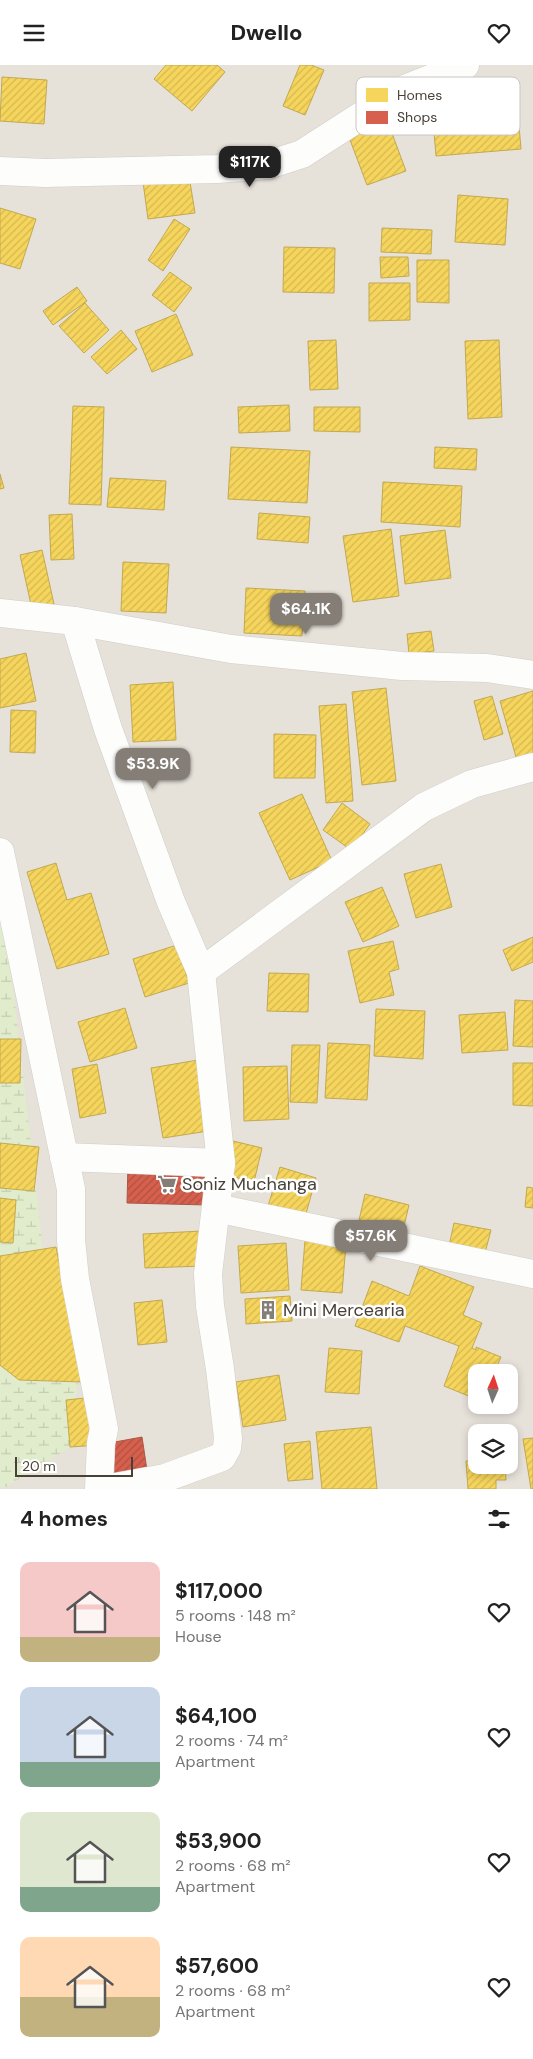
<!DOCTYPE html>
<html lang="en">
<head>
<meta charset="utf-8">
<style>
  body { margin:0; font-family:"DM Sans",sans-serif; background:#f2f2f2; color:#222; height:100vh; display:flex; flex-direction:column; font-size:19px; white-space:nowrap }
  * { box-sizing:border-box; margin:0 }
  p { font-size:16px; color:#767676 }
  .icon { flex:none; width:28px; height:28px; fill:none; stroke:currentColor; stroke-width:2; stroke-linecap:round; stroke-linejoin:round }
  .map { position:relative; height:1424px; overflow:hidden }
  .drawer { display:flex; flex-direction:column; background:#fff; flex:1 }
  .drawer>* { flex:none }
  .needle { width:32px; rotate:3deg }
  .fabs { position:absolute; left:468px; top:1299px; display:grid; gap:10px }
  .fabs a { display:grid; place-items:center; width:50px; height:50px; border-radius:10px; background:#fff; box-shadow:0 2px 8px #0003; font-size:25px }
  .scale { position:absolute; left:15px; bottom:12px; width:118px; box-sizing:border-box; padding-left:5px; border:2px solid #494137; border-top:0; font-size:14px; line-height:18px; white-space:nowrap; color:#494137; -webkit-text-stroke:4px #fff; paint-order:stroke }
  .price { position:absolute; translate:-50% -42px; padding:0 11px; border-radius:10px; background:#847e76; color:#fff; font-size:16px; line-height:32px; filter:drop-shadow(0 1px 2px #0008) }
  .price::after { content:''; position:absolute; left:50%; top:30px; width:15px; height:11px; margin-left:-8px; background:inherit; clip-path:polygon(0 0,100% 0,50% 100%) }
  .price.current { background:#222; color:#fff }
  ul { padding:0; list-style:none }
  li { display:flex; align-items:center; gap:15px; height:125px; padding:0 20px }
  li span { display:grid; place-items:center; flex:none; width:140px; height:100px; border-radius:10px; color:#555 }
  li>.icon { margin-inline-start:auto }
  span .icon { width:60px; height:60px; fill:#fffc; stroke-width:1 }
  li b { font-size:21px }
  h2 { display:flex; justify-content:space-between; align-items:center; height:60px; padding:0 20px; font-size:21px }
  header { display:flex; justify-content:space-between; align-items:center; height:65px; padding:0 20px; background:#fff; font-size:22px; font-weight:800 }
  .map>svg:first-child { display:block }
  .residential { fill:#e6e1d9; fill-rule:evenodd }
  .wetland { fill:url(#wetland-marsh) }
  .homes { fill:url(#homes-hatch); stroke:#c2a951 }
  .shops { fill:url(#shops-hatch); stroke:#ac5746 }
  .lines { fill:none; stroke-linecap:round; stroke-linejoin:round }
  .minor-casing { stroke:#d0cec9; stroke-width:29 }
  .minor { stroke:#fdfdfc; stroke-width:28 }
  .labels { text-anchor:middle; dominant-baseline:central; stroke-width:5; stroke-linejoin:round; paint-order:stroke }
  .poi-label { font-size:18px; fill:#494137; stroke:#fff; text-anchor:start }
  .key { fill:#fff; stroke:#c8c6c3; stroke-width:1 }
  .key-label { font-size:14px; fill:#494137 }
</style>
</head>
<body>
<header><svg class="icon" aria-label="menu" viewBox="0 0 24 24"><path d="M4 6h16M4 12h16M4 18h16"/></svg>Dwello<svg class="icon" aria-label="heart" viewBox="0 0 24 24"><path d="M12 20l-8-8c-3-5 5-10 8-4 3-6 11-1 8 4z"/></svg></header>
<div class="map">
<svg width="533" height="1424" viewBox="0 0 533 1424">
  <defs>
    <pattern id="wetland-marsh" width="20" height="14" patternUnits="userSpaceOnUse" patternTransform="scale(1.25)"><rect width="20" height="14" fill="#e1eccc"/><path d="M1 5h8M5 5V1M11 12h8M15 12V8" fill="none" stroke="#c3ccb0"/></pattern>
    <pattern id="homes-hatch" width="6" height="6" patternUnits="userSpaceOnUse" patternTransform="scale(1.25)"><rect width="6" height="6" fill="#f6d55c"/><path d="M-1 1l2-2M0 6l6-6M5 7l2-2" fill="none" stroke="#d4b851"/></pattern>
    <pattern id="shops-hatch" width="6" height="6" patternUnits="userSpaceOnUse" patternTransform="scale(1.25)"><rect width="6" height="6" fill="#d6604d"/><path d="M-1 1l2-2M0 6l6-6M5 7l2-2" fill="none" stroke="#b05141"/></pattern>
  </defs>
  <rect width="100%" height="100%" fill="#f2f0ec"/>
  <!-- residential -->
  <path class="residential" d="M 0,0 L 533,0 L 533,1424 L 0,1424 ZM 476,1308 L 509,1308 L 509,1340 L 476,1340 ZM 476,1368 L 509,1368 L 509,1400 L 476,1400 Z"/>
  <!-- wetland -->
  <polygon class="wetland" points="0,833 5,853 47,1219 80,1300 70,1382 6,1422 0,1422"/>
  <!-- homes -->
  <g class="homes">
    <polygon points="166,0 217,0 225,7 192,46 154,14"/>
    <polygon points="300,0 311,0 324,5 305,50 283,41"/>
    <polygon points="2,12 47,15 44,59 0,56"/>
    <polygon points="516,24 521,84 436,91 431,31"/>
    <polygon points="386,52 406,106 367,120 347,67"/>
    <polygon points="189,111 195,148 148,154 143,117"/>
    <polygon points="458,130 508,134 505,180 455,177"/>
    <polygon points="0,143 36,154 20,204 0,198"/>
    <polygon points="174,154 190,164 163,206 148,195"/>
    <polygon points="382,163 432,165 431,189 381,187"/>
    <polygon points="284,182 335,183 334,228 283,227"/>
    <polygon points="380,192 408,192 409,211 381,213"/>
    <polygon points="417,195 449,195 449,238 417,237"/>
    <polygon points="170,207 192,223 174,247 152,230"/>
    <polygon points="369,218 410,218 410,255 369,256"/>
    <polygon points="77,222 87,236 53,260 43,246"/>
    <polygon points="85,238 109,265 84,288 59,261"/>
    <polygon points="176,249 193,290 152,307 135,266"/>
    <polygon points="121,265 137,284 107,309 91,292"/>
    <polygon points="336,275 338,324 310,325 308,276"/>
    <polygon points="499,275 502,352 468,354 465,276"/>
    <polygon points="289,340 290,366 239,368 238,342"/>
    <polygon points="73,341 104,342 101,440 69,439"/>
    <polygon points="314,342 360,342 360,367 314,366"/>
    <polygon points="231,382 310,386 307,438 228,434"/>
    <polygon points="435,382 477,384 476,405 434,403"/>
    <polygon points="0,409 4,423 0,424"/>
    <polygon points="110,413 166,416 164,445 107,442"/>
    <polygon points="383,417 462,421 460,462 381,457"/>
    <polygon points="259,448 310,452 308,478 257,474"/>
    <polygon points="72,449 74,494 51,495 49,450"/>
    <polygon points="391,464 399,531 353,537 343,471"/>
    <polygon points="445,465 451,513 405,519 400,471"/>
    <polygon points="42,485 54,539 32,544 20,490"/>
    <polygon points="123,497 169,499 166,548 121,546"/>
    <polygon points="246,523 305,526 302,571 244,568"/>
    <polygon points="431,566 434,586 409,589 407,569"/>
    <polygon points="26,588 36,636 0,643 0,594"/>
    <polygon points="173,617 176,675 133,677 130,620"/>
    <polygon points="386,623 396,716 362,720 352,627"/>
    <polygon points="533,626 533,695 518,699 500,636"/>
    <polygon points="492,631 503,669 484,675 474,636"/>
    <polygon points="346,639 353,736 326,738 319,641"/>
    <polygon points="11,645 36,646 35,688 10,687"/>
    <polygon points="274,669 316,670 315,713 274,713"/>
    <polygon points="302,729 332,796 290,815 259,748"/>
    <polygon points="342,738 370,759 351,785 323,765"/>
    <polygon points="56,798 67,835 91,828 109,889 57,904 27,807"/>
    <polygon points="441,799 452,842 416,853 404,809"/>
    <polygon points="382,822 399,861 363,877 345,837"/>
    <polygon points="533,872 533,897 512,906 503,885"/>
    <polygon points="393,876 399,904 389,907 394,930 360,938 348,886"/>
    <polygon points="177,880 189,918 145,932 133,894"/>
    <polygon points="269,908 309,909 308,947 267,946"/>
    <polygon points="515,935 533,936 533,982 513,981"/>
    <polygon points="125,943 137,983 90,997 78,957"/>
    <polygon points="376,944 425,946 423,994 374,991"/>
    <polygon points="505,947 508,985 462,988 459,950"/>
    <polygon points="0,974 21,974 20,1018 0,1018"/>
    <polygon points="328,978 370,980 367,1035 325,1033"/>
    <polygon points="292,980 320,980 317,1038 290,1037"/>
    <polygon points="204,994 215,1065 163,1073 151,1003"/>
    <polygon points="513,998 533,998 533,1041 513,1040"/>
    <polygon points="97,999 106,1048 80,1053 72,1004"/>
    <polygon points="287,1001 289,1054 244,1056 243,1002"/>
    <polygon points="233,1076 262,1083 254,1117 226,1110"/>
    <polygon points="0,1078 39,1082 34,1126 0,1123"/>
    <polygon points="280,1102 316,1113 305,1152 268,1141"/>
    <polygon points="527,1122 533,1123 533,1143 525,1142"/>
    <polygon points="365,1129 409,1140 401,1174 357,1164"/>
    <polygon points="0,1133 16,1135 13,1178 0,1177"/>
    <polygon points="454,1158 491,1165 485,1188 449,1181"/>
    <polygon points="202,1166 203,1201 145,1203 143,1169"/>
    <polygon points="305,1175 346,1179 342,1228 301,1225"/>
    <polygon points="286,1178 289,1225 241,1228 238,1181"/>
    <polygon points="56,1182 83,1317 19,1315 0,1300 0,1191"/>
    <polygon points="420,1201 474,1222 463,1250 482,1258 472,1283 476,1285 476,1282 501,1292 494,1308 484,1308 475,1304 473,1309 476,1310 476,1334 444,1321 459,1281 405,1261 399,1277 355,1261 372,1216 409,1231"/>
    <polygon points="290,1231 292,1256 246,1259 245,1234"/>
    <polygon points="162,1235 167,1277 138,1280 134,1238"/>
    <polygon points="329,1283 362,1286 359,1329 325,1327"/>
    <polygon points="279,1310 286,1355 243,1362 236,1317"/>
    <polygon points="95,1332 99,1380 70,1382 66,1335"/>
    <polygon points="371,1362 377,1424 322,1424 316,1367"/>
    <polygon points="533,1373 533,1424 531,1424 523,1374"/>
    <polygon points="310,1376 313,1414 288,1416 284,1379"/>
    <polygon points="476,1395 476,1400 505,1400 506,1415 496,1415 496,1424 468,1424 466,1396"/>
  </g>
  <!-- shops -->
  <g class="shops">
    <polygon points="128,1099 207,1101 207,1140 127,1138"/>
    <polygon points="142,1372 148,1412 110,1418 104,1379"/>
  </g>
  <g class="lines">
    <!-- minor casing -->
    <g class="minor-casing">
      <g id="minor">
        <polyline points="0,106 45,108 217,104 268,100 302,89 400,26 465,0"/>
        <polyline points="0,548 75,556 231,584 402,601 487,603 533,610"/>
        <polyline points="75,556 108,664 171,837 201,907 221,1098 208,1209 210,1241 220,1304 228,1373 227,1383 222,1392 165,1413 105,1424"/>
        <polyline points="0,787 71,1124 71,1175 75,1214 104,1364 101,1378 99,1424"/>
        <polyline points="201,907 424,742 472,719 533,702"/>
        <polyline points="64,1092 221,1098"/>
        <polyline points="216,1143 533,1209"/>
      </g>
    </g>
    <!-- minor -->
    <use href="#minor" class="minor"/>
  </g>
  <!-- icons -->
  <defs>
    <g id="supermarket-bare" transform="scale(1.5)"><path d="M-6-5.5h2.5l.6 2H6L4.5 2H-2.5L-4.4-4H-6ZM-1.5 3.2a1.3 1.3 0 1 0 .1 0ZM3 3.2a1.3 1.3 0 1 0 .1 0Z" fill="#847e76" stroke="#fff" stroke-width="2.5" paint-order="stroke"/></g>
    <g id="building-bare" transform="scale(1.5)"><path d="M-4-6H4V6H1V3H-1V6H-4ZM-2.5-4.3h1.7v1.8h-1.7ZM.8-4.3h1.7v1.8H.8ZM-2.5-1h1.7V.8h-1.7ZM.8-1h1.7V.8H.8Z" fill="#847e76" stroke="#fff" stroke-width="2.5" paint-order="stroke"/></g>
  </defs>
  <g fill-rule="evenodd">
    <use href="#supermarket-bare" x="167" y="1119"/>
    <use href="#building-bare" x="268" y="1245"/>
  </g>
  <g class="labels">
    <!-- poi labels -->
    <g class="poi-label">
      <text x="182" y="1119">Soniz Muchanga</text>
      <text x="283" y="1245">Mini Mercearia</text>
    </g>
  </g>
  <!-- legend -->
  <rect x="356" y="12" width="164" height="58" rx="8" class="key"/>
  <rect x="366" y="23" width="22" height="14" fill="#f6d55c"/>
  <rect x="366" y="46" width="22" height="13" fill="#d6604d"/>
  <g class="key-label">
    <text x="397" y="35">Homes</text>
    <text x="397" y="57">Shops</text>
  </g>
</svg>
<div class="fabs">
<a><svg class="needle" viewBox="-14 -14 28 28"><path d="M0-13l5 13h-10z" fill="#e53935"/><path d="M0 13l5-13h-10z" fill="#767676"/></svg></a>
<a><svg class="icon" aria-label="layers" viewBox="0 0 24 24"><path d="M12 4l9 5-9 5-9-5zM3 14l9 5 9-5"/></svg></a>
</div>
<div class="scale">20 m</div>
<b class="price current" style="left:250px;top:123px">$117K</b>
<b class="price" style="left:306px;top:570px">$64.1K</b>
<b class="price" style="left:153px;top:725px">$53.9K</b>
<b class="price" style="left:371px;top:1197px">$57.6K</b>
</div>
<section class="drawer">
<h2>4 homes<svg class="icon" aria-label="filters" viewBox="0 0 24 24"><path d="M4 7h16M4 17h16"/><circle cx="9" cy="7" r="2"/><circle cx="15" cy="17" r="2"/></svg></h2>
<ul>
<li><span style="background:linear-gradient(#f6c9c9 75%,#c2b280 0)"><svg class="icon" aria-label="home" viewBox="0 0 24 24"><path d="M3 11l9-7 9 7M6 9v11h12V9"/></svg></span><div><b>$117,000</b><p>5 rooms · 148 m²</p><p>House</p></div><svg class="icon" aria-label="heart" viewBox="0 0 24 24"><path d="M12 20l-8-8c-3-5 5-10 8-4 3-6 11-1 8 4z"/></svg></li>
<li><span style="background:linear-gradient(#c9d6e8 75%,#7fa58c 0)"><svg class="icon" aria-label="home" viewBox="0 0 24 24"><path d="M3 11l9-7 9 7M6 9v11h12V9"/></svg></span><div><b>$64,100</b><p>2 rooms · 74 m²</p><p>Apartment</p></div><svg class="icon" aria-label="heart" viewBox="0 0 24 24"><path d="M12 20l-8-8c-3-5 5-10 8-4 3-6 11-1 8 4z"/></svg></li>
<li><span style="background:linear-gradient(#dfe7d0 75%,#7fa58c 0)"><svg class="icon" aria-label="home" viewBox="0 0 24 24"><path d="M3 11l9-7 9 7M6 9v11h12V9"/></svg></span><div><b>$53,900</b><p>2 rooms · 68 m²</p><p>Apartment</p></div><svg class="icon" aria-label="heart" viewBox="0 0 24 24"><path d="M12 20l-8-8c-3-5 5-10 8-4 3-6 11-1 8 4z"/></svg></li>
<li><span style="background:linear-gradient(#ffd9b3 60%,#c2b280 0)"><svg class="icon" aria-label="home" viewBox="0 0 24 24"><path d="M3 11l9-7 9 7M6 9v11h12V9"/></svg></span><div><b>$57,600</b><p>2 rooms · 68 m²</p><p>Apartment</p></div><svg class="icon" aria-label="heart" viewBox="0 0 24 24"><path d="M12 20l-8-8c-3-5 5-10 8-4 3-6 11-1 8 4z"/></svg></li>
</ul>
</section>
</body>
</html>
